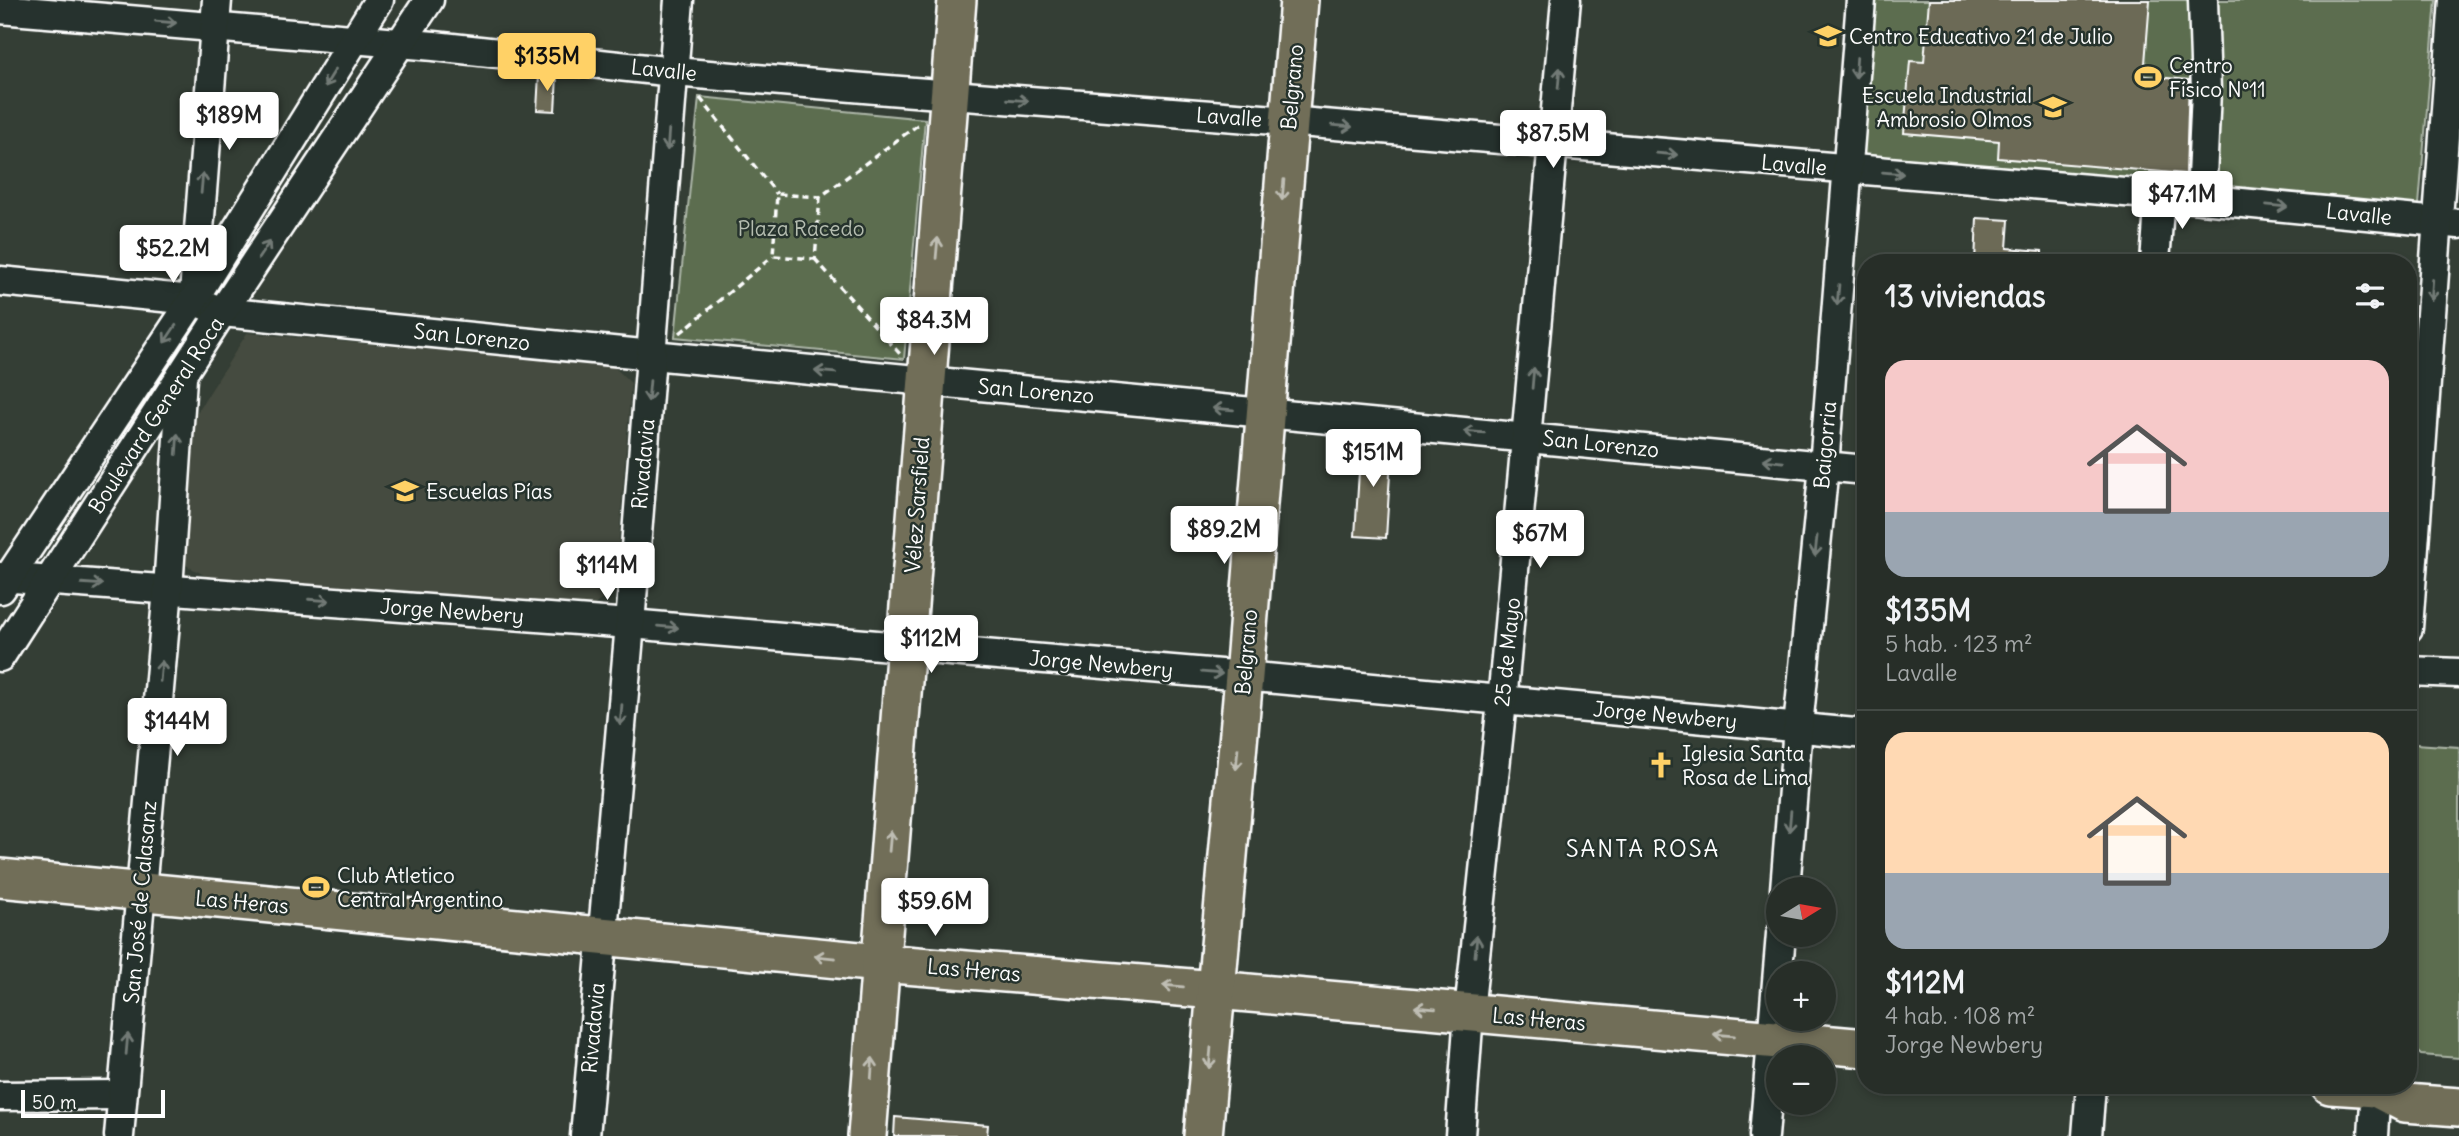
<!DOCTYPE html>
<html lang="es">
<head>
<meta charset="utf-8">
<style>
  body { margin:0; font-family:Delius,sans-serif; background:#333a34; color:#f1f3f6; height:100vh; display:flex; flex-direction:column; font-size:26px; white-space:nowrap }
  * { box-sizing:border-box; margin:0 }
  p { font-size:23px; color:#a4a8a8 }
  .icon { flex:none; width:38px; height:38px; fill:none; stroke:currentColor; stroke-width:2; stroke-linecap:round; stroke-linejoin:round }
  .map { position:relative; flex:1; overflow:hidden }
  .drawer { position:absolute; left:1857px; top:254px; width:560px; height:840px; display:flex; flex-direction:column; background:#272e28; border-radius:28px; box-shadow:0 4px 10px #0003,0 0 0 2px #434a45 }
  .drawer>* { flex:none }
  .needle { width:46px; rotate:79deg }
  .fabs { position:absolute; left:1766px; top:877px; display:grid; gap:14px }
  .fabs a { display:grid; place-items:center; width:70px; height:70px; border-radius:50%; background:#272e28; box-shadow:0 4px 10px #0003,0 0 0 2px #434a45; font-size:35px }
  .scale { position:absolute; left:21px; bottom:18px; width:144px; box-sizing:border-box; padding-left:7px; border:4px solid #fff; border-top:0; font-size:19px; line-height:24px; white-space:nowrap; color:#fff; -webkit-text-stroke:5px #26332d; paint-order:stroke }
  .price { position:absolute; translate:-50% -60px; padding:0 16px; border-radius:7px; background:#fff; color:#222; font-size:23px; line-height:46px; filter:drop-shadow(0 2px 4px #0008) }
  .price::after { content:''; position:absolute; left:50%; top:42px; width:21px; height:16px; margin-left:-10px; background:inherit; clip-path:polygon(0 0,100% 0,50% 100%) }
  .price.active { background:#ffd166; color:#111 }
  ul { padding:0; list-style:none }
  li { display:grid; align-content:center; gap:14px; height:371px; padding:0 28px }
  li+li { border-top:2px solid #434a45 }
  li span { display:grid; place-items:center; height:217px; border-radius:21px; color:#555 }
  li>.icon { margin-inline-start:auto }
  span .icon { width:126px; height:126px; fill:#fffc; stroke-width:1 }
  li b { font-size:30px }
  h2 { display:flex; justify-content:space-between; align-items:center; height:84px; padding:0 28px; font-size:30px }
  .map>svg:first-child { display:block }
  .built { fill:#454b3f }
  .green { fill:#5b6d50; stroke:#adb6a8; stroke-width:2 }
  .building { fill:#6c6a56; stroke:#fff; stroke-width:2 }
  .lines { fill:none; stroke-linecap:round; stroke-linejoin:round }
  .minor-casing { stroke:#fff; stroke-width:33 }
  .major-casing { stroke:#fff; stroke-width:42 }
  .path { stroke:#fff; stroke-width:3.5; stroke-dasharray:7 5; stroke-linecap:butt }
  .minor { stroke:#26332d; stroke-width:28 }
  .major { stroke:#716e59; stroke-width:37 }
  .oneway { stroke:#727a76 }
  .oneway2 { stroke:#bfbeb4 }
  .labels { text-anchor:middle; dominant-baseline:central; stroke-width:5; stroke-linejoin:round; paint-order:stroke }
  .poi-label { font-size:21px; fill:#fff; stroke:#26332d; text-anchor:start }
  .street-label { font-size:21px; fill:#fff; stroke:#26332d }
  .park-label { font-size:21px; fill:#b5bdb0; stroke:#26332d }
  .neighbourhood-label { font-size:23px; letter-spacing:2px; fill:#fff; stroke:#26332d }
</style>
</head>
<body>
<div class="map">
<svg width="2459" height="1136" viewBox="0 0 2459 1136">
  <rect width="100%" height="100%" fill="#343e35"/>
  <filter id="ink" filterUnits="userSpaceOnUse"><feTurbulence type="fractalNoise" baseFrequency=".0143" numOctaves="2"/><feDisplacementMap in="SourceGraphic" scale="14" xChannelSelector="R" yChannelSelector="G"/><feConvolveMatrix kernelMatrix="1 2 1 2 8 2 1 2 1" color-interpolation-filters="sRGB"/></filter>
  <g filter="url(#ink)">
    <!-- built -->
    <polygon class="built" points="247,333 613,366 631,383 615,590 590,608 206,576 182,563 193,419"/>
    <!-- green -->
    <g class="green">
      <polygon points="1875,0 2436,0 2419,205 1862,155"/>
      <polygon points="699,97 925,119 904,359 675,337"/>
      <polygon points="2415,744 2459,747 2459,1058 2421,1055 2408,1043 2408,858"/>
    </g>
    <!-- building -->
    <g class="building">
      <polygon points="1929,0 2150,0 2144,76 2189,80 2186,174 1998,158 1999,141 1904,133 1910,61 1924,62"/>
      <polygon points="539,74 557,76 555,111 537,110"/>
      <polygon points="1977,218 2009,220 2007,248 2042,251 2042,262 1975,262"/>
      <polygon points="1361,439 1392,442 1386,538 1355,536"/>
      <polygon points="895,1117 988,1125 987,1136 894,1136"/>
    </g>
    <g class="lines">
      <!-- minor casing -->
      <g class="minor-casing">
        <g id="minor">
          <polyline points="0,9 434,46 674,72 888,90 1288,121 2160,195 2459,224"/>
          <polyline points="2201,199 2206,91 2203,0"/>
          <polyline points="2155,262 2160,195"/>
          <polyline points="0,281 193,300 222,312 652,355 1866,470"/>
          <polyline points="194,294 217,0"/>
          <polyline points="0,577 630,624 1244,676 1866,734"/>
          <polyline points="1,589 193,300 379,0"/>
          <polyline points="2408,628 2454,0"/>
          <polyline points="0,657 222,312 429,0"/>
          <polyline points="2408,671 2459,673"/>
          <polyline points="1785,889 1798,727 1824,466 1861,0"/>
          <polyline points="0,1096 122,1095"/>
          <polyline points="119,1136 168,589 182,378"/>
          <polyline points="585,1136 630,624 679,0"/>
          <polyline points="1460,1136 1469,1012 1502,702 1566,0"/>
          <polyline points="1764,1136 1781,934"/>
          <polyline points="2087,1136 2091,1085"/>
          <polyline points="2373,1136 2376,1085"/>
        </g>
      </g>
      <!-- major casing -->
      <g class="major-casing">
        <g id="major">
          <polyline points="0,878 880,963 1216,990 1866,1048"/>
          <polyline points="2330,1085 2376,1088 2390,1085"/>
          <polyline points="2376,1088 2405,1103 2459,1107"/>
          <polyline points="867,1136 957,0"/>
          <polyline points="1203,1136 1244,676 1299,0"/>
        </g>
      </g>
      <!-- path -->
      <g class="path">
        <polyline points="700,98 777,194"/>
        <polyline points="820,197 815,259 773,256 777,194 820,197 919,124"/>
        <polyline points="815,259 900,354"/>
        <polyline points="680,333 773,256"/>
      </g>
      <!-- minor -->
      <use href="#minor" class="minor"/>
      <!-- major -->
      <use href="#major" class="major"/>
    </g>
    <!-- one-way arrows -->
    <defs><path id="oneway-shaft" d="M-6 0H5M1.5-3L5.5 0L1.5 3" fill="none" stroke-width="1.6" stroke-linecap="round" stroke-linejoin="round" transform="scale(1.75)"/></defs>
    <g class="oneway">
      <use href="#oneway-shaft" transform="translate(166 22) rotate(5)"/>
      <use href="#oneway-shaft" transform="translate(1856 68) rotate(94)"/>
      <use href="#oneway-shaft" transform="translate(330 78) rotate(122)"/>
      <use href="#oneway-shaft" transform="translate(1559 78) rotate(-85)"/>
      <use href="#oneway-shaft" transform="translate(1018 100) rotate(4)"/>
      <use href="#oneway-shaft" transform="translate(1342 126) rotate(5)"/>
      <use href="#oneway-shaft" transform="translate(668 140) rotate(94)"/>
      <use href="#oneway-shaft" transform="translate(1667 154) rotate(5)"/>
      <use href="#oneway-shaft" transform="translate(1893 173) rotate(5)"/>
      <use href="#oneway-shaft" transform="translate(202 183) rotate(-85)"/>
      <use href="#oneway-shaft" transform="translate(2277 206) rotate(6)"/>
      <use href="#oneway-shaft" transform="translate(264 250) rotate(-56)"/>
      <use href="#oneway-shaft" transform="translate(2432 290) rotate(94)"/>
      <use href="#oneway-shaft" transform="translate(1838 295) rotate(95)"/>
      <use href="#oneway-shaft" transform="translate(170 334) rotate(124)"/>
      <use href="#oneway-shaft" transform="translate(825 372) rotate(-175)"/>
      <use href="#oneway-shaft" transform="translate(1533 378) rotate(-85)"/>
      <use href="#oneway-shaft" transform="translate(649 391) rotate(95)"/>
      <use href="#oneway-shaft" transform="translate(1223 409) rotate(-175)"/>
      <use href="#oneway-shaft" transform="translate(1474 432) rotate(-175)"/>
      <use href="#oneway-shaft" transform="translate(177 444) rotate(-86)"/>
      <use href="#oneway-shaft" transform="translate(1773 461) rotate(-174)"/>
      <use href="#oneway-shaft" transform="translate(1816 546) rotate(96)"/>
      <use href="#oneway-shaft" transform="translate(92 584) rotate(4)"/>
      <use href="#oneway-shaft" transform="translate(319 600) rotate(4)"/>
      <use href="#oneway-shaft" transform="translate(668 627) rotate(5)"/>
      <use href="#oneway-shaft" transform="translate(161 671) rotate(-85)"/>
      <use href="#oneway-shaft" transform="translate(1212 673) rotate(5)"/>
      <use href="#oneway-shaft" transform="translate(621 715) rotate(95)"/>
      <use href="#oneway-shaft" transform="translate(1790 821) rotate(95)"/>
      <use href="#oneway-shaft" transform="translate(1476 946) rotate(-84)"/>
      <use href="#oneway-shaft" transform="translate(127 1044) rotate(-85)"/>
    </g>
    <g class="oneway2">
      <use href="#oneway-shaft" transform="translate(1283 190) rotate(95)"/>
      <use href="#oneway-shaft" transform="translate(937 248) rotate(-85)"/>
      <use href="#oneway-shaft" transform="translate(1237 759) rotate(95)"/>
      <use href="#oneway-shaft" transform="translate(890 841) rotate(-85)"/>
      <use href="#oneway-shaft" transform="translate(825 957) rotate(-174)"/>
      <use href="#oneway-shaft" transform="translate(1173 986) rotate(-175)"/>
      <use href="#oneway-shaft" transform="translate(1425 1008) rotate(-175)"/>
      <use href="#oneway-shaft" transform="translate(1724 1035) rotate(-175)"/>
      <use href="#oneway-shaft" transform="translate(1210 1058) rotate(95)"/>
      <use href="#oneway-shaft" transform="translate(872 1068) rotate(-86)"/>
    </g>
  </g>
  <!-- icons -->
  <defs>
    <g id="school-bare" transform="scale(2.1)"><path d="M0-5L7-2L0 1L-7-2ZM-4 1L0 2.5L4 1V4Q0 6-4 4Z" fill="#ffd166" stroke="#26332d" stroke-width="2.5" paint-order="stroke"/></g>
    <g id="stadium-bare" transform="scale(2.1)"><path d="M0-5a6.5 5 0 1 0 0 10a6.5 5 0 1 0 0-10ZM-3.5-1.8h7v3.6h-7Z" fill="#ffd166" stroke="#26332d" stroke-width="2.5" paint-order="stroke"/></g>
    <g id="church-bare" transform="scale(2.1)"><path d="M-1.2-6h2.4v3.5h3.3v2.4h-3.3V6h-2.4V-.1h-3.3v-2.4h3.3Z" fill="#ffd166" stroke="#26332d" stroke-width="2.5" paint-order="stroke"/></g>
  </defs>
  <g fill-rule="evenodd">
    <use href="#school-bare" x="1828" y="36"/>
    <use href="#stadium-bare" x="2148" y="77"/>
    <use href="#school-bare" x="2053" y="107"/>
    <use href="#school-bare" x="405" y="491"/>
    <use href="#church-bare" x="1661" y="765"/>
    <use href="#stadium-bare" x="316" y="887"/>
  </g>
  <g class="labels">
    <!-- poi labels -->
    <g class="poi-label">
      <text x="1849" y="36">Centro Educativo 21 de Julio</text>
      <text x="2169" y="65">Centro<tspan x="2169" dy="24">Físico Nº11</tspan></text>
      <text x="2032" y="95" text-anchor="end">Escuela Industrial<tspan x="2032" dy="24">Ambrosio Olmos</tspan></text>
      <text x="426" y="491">Escuelas Pías</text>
      <text x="1682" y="753">Iglesia Santa<tspan x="1682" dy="24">Rosa de Lima</tspan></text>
      <text x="337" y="875">Club Atletico<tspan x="337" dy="24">Central Argentino</tspan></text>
    </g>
    <!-- street labels -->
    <g class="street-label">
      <text transform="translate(664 70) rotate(6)">Lavalle</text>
      <text transform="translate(1292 87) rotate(-85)">Belgrano</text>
      <text transform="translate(1229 117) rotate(4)">Lavalle</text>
      <text transform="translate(1794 165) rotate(5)">Lavalle</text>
      <text transform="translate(2359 214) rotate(6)">Lavalle</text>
      <text transform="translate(472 337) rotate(6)">San Lorenzo</text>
      <text transform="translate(1036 391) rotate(5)">San Lorenzo</text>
      <text transform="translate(156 415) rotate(-57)">Boulevard General Roca</text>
      <text transform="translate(1601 444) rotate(6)">San Lorenzo</text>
      <text transform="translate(1825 445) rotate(-85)">Baigorria</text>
      <text transform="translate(643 464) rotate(-85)">Rivadavia</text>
      <text transform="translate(917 505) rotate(-86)">Vélez Sarsfield</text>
      <text transform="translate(452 611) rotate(4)">Jorge Newbery</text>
      <text transform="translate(1246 652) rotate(-85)">Belgrano</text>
      <text transform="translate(1507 652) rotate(-84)">25 de Mayo</text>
      <text transform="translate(1101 664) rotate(5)">Jorge Newbery</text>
      <text transform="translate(1665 715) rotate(5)">Jorge Newbery</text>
      <text transform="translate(140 902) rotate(-85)">San José de Calasanz</text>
      <text transform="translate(242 902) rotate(5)">Las Heras</text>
      <text transform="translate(974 970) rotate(5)">Las Heras</text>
      <text transform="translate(1539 1019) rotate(5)">Las Heras</text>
      <text transform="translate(593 1028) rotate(-85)">Rivadavia</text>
    </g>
    <!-- park labels -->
    <g class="park-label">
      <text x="801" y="228">Plaza Racedo</text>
    </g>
    <!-- neighbourhood labels -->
    <g class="neighbourhood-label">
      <text x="1643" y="848">SANTA ROSA</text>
    </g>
  </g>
</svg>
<div class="fabs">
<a><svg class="needle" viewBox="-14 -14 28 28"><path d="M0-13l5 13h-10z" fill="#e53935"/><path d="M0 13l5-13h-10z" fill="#a4a8a8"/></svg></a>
<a>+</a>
<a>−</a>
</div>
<div class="scale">50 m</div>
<b class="price active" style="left:547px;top:93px">$135M</b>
<b class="price" style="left:229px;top:152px">$189M</b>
<b class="price" style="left:1553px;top:170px">$87.5M</b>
<b class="price" style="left:2182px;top:231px">$47.1M</b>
<b class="price" style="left:173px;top:285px">$52.2M</b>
<b class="price" style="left:934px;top:357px">$84.3M</b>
<b class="price" style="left:1373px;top:489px">$151M</b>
<b class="price" style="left:1224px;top:566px">$89.2M</b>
<b class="price" style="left:1540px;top:570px">$67M</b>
<b class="price" style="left:607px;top:602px">$114M</b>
<b class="price" style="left:931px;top:675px">$112M</b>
<b class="price" style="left:177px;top:758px">$144M</b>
<b class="price" style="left:935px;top:938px">$59.6M</b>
<section class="drawer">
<h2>13 viviendas<svg class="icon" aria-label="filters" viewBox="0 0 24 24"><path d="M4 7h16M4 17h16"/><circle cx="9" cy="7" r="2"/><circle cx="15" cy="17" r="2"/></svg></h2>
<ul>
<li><span style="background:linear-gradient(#f6c9c9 70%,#9aa5b1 0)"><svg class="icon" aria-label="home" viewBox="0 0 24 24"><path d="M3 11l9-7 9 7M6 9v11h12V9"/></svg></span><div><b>$135M</b><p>5 hab. · 123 m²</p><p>Lavalle</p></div></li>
<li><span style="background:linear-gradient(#ffd9b3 65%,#9aa5b1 0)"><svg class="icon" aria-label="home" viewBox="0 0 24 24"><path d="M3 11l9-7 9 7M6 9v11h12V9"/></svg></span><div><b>$112M</b><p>4 hab. · 108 m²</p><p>Jorge Newbery</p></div></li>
</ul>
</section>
</div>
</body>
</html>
